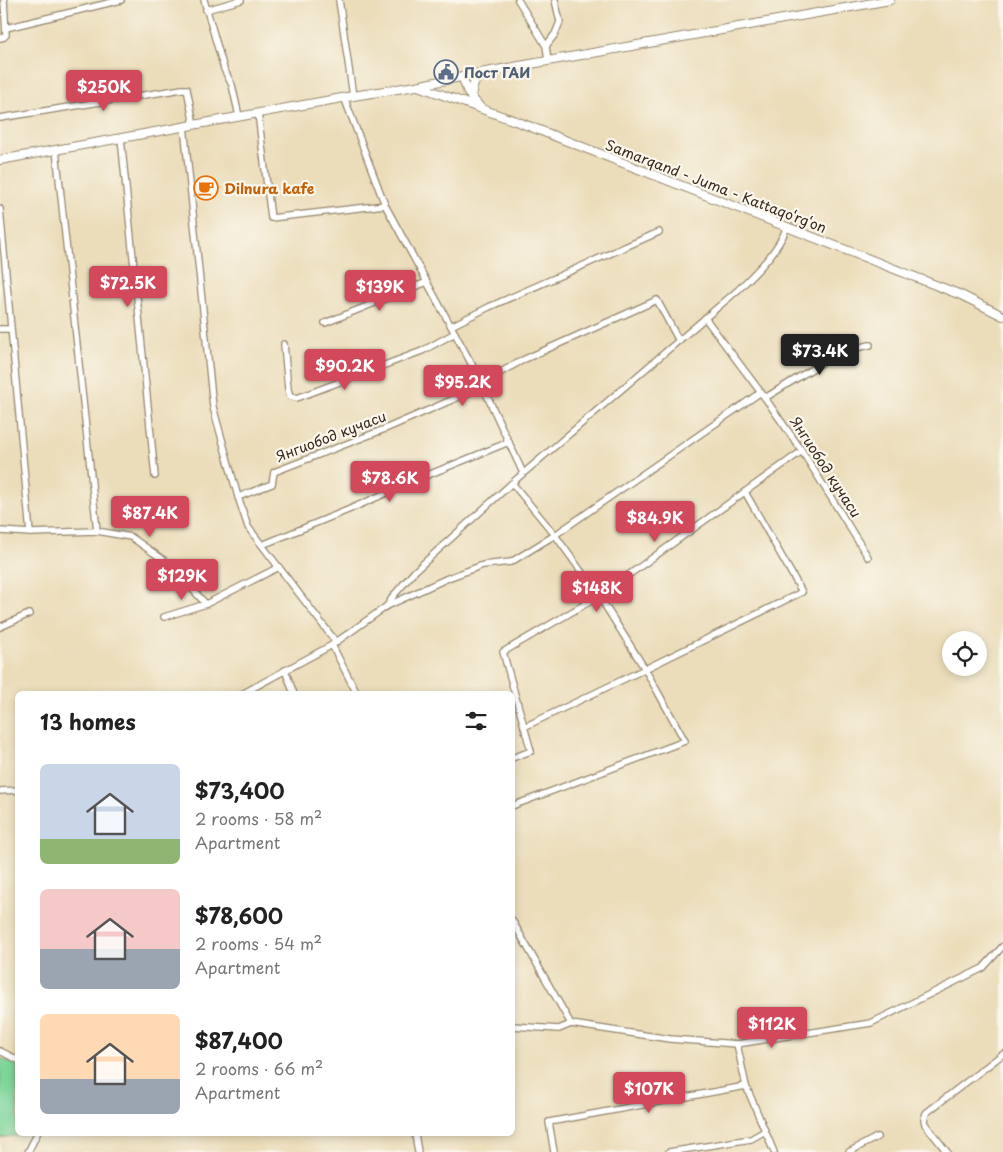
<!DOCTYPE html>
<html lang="en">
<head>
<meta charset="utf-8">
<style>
  body { margin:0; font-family:"Playpen Sans",sans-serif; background:#f6f6f6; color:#222; height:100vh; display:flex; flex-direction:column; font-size:19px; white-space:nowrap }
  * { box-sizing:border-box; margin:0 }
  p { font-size:16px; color:#767676 }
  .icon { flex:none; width:28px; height:28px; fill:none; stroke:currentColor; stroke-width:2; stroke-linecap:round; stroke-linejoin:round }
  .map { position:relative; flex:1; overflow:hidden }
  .side { position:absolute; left:15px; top:691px; width:500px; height:445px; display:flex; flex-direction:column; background:#fff; border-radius:8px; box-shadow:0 2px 8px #0003 }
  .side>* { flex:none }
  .tools { position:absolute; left:942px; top:631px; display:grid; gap:10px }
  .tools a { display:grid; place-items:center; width:45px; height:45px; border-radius:50%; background:#fff; box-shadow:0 2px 8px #0003; font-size:25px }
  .price { position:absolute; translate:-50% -42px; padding:0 11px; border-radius:5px; background:#d1495b; color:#fff; font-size:16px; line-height:32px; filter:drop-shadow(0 1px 2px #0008) }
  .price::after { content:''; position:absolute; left:50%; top:30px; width:15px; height:11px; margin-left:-8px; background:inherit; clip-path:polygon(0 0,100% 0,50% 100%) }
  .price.active { background:#222; color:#fff }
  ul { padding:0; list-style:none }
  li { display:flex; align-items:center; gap:15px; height:125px; padding:0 25px }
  li span { display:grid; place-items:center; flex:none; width:140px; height:100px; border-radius:8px; color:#555 }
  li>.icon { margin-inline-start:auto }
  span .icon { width:60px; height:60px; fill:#fffc; stroke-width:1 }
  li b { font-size:21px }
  h2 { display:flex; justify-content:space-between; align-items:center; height:60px; padding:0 25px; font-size:21px }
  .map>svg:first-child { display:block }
  .green { fill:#7dd599; stroke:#5c805c }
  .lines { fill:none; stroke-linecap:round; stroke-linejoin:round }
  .minor-casing { stroke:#93846c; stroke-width:8 }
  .major-casing { stroke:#93846c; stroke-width:10 }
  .minor { stroke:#fff; stroke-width:5.5 }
  .major { stroke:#fff; stroke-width:8 }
  .labels { text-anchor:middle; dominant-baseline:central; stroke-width:4.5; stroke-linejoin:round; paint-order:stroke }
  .service-label { font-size:14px; font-weight:bold; fill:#4e5e75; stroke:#fbf7ec; text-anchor:start }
  .street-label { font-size:14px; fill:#3b2a1e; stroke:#fbf7ec }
  .food-label { font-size:14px; font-weight:bold; fill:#c56008; stroke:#fbf7ec; text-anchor:start }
</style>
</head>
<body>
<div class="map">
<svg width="1003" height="1152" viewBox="0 0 1003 1152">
  <rect width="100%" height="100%" fill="#fbf7ec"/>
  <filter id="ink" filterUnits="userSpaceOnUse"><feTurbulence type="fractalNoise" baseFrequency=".02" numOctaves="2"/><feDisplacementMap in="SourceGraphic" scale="10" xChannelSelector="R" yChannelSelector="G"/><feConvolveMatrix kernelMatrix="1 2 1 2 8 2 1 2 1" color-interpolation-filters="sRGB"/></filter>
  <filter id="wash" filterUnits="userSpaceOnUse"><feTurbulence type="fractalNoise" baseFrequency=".0096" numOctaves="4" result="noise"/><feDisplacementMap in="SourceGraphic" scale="20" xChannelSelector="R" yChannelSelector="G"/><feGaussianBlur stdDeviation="1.12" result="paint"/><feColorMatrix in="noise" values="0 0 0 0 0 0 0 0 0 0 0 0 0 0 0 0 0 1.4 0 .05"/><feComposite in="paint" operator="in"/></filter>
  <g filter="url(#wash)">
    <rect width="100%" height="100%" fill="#ebddba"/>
    <!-- green -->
    <polygon class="green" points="0,1058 17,1065 18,1134 26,1134 0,1138"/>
  </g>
  <g filter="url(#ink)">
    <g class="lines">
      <!-- minor casing -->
      <g class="minor-casing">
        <g id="minor">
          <polyline points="204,0 224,69 232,85 239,116"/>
          <polyline points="339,0 353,96"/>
          <polyline points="518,0 546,46 548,61"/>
          <polyline points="206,10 241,0"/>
          <polyline points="6,28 121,0"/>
          <polyline points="0,38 4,37 6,35 4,0"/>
          <polyline points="546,46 555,34 560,22 555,0"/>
          <polyline points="344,97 385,205 477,374 523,473"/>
          <polyline points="258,113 271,218 385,205"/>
          <polyline points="0,118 182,89 187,89 194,125"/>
          <polyline points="184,126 213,407 238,497 248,527 336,642"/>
          <polyline points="121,138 155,476"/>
          <polyline points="56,150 97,531"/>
          <polyline points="0,209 30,533"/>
          <polyline points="705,318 765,398 802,451 868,557"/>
          <polyline points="325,323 427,282"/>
          <polyline points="451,326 489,307 659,232"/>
          <polyline points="0,329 11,329"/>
          <polyline points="284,344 288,389 290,396 297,398 422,351 455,333"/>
          <polyline points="765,398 841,351 870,345"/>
          <polyline points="512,483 555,535 599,596 645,669 685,741 512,806"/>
          <polyline points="238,497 272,484 274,472 385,429 477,389 488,379 525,359 657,300 679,341"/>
          <polyline points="0,531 30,533 97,531 131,537 168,563 206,604 279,567"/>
          <polyline points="262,545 348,510 418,479 509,442"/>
          <polyline points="387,606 448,578 483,565 511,562 555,535 761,392"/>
          <polyline points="164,617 206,604"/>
          <polyline points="0,627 29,614"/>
          <polyline points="332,645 357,694"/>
          <polyline points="285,670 294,694"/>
          <path d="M 242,694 L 332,645 L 387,606 L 394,595 L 415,571 L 512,483 L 738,290 C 758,270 776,254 787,227"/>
          <polyline points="524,727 645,669 802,592 745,492"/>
          <polyline points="512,758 531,751 503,652 599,596 802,451"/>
          <polyline points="0,791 18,790"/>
          <polyline points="512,920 571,1024"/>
          <polyline points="512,1026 559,1029 571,1024 670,1039 737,1044 871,1023 983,968 1003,946"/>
          <polyline points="737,1044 746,1086 774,1152"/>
          <polyline points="0,1051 18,1060"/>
          <polyline points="415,1134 418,1152"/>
          <polyline points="28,1152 37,1134"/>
          <polyline points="554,1152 549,1122 746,1086"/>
          <polyline points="669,1152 751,1139 765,1131"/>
          <polyline points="849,1152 877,1137"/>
          <polyline points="947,1152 925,1124 924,1120 926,1113 1003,1054"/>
        </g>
      </g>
      <!-- major casing -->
      <g class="major-casing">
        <g id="major">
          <polyline points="462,76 468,93 480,107"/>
          <polyline points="418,86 521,123 961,295 1003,316"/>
          <path d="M 471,97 C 472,87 474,81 480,73"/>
          <polyline points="0,160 353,96 416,86 480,73 890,0"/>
        </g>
      </g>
      <!-- minor -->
      <use href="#minor" class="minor"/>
      <!-- major -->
      <use href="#major" class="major"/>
    </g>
  </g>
  <!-- icons -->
  <defs>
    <g id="civic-ring" transform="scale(1.25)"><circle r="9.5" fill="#fbf7ec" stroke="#5c6f8a" stroke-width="1.5"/><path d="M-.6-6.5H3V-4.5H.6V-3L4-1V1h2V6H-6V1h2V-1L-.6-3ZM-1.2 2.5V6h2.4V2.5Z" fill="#5c6f8a"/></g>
    <g id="cafe-ring" transform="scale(1.25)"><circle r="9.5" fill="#fbf7ec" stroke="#e8710a" stroke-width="1.5"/><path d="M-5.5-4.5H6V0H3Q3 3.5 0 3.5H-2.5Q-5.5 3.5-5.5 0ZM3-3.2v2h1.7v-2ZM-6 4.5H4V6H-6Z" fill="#e8710a"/></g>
  </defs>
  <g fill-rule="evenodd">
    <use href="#civic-ring" x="446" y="72"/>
    <use href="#cafe-ring" x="206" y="188"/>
  </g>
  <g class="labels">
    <!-- service labels -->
    <g class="service-label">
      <text x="464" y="72">Пост ГАИ</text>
    </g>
    <!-- street labels -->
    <g class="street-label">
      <text transform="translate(716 186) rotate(21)">Samarqand - Juma - Kattaqo‘rg‘on</text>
      <text transform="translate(331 436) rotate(-21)">Янгиобод кучаси</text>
      <text transform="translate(826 467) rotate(57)">Янгиобод кучаси</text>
    </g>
    <!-- food labels -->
    <g class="food-label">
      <text x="224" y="188">Dilnura kafe</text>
    </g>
  </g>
</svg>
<div class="tools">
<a><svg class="icon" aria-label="locate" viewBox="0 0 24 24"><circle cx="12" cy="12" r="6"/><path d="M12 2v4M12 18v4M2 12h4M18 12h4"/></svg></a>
</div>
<b class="price" style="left:104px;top:112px">$250K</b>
<b class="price" style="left:128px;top:308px">$72.5K</b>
<b class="price" style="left:380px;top:312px">$139K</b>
<b class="price active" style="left:820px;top:376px">$73.4K</b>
<b class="price" style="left:345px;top:391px">$90.2K</b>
<b class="price" style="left:463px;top:407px">$95.2K</b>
<b class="price" style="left:390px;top:503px">$78.6K</b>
<b class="price" style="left:150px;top:538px">$87.4K</b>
<b class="price" style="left:655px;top:543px">$84.9K</b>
<b class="price" style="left:182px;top:601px">$129K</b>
<b class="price" style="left:597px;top:613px">$148K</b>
<b class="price" style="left:772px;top:1049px">$112K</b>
<b class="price" style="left:649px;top:1114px">$107K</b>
<section class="side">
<h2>13 homes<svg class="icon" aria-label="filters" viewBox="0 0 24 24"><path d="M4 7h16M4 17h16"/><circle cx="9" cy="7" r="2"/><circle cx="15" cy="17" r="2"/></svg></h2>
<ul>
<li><span style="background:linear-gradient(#c9d6e8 75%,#8fb573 0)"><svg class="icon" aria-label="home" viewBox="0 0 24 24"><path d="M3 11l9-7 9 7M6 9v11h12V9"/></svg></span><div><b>$73,400</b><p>2 rooms · 58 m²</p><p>Apartment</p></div></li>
<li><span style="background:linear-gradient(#f6c9c9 60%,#9aa5b1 0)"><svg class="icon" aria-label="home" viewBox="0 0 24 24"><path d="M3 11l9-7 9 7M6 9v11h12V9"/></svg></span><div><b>$78,600</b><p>2 rooms · 54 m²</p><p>Apartment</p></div></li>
<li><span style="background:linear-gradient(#ffd9b3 65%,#9aa5b1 0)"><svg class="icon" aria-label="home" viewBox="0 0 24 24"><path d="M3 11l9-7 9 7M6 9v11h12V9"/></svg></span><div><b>$87,400</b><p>2 rooms · 66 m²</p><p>Apartment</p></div></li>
</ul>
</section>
</div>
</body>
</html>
